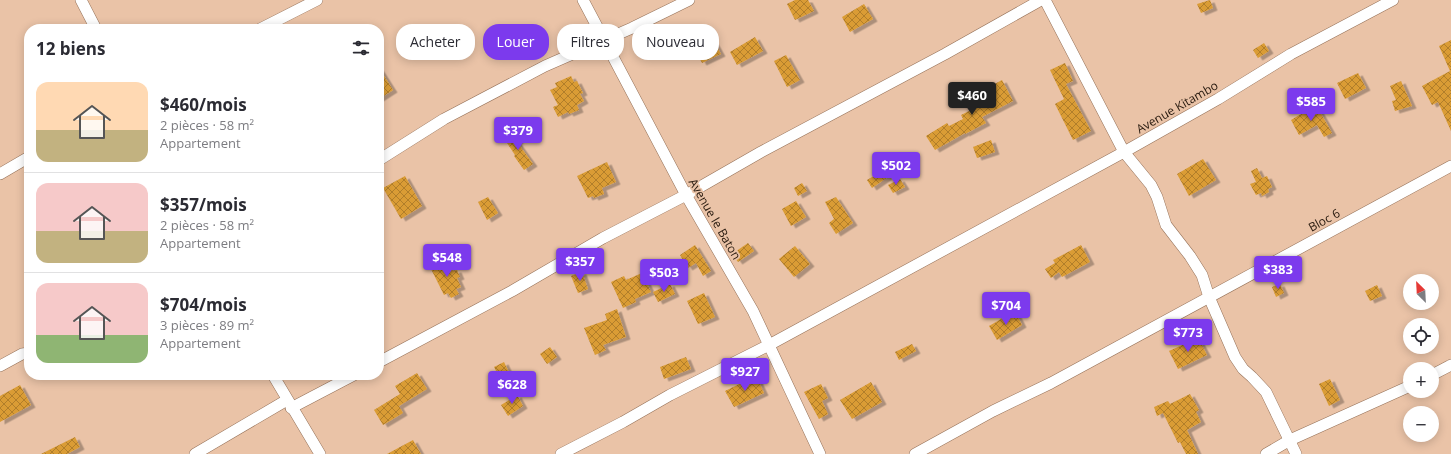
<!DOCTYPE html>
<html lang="fr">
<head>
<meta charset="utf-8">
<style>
  body { margin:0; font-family:"Open Sans",sans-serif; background:#f7f7f7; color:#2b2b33; height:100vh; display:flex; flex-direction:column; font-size:15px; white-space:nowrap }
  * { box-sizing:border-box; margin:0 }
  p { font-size:13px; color:#7c7c81 }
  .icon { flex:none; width:22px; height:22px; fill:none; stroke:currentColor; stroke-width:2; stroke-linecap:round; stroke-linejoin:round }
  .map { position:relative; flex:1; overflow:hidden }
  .details { position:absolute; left:24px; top:24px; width:360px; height:356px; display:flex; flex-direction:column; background:#fff; border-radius:16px; box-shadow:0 2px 10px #0003 }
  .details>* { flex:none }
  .top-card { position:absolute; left:396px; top:24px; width:380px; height:36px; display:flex; gap:8px }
  .needle { width:26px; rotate:336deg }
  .fabs { position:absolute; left:1403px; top:274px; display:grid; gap:8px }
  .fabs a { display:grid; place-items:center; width:36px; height:36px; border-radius:50%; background:#fff; box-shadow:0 2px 10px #0003; font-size:20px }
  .price { position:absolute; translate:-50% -34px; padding:0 9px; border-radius:4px; background:#7c3aed; color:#fff; font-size:13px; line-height:26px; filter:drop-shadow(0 1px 2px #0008) }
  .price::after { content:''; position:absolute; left:50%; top:24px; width:12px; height:9px; margin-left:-6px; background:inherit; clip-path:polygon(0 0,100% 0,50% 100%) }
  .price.on { background:#222; color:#fff }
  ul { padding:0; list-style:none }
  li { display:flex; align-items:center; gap:12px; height:100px; padding:0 12px }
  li+li { border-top:1px solid #e1e1e2 }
  li span { display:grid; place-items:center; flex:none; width:112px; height:80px; border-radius:12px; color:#555 }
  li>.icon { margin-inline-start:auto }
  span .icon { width:48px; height:48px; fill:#fffc; stroke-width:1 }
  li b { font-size:17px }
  h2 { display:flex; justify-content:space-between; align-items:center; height:48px; padding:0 12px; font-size:17px }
  .chip { padding:0 14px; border-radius:16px; background:#fff; box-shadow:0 2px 10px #0003; font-size:14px; line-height:36px }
  .chip.on { background:#7c3aed; color:#fff }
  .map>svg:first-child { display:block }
  .building { fill:url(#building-cross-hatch); filter:url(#shadow) }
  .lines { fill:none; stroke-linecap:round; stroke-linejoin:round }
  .minor-casing { stroke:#957158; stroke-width:12 }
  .minor { stroke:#fff; stroke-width:11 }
  .labels { text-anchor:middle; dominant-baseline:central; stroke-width:3.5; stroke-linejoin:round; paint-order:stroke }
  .street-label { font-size:12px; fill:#27190e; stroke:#eac3a7 }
</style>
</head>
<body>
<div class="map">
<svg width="1451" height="454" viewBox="0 0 1451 454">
  <defs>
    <pattern id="building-cross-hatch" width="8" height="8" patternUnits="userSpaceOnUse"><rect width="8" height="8" fill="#da9c34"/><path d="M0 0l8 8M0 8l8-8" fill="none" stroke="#b17e2a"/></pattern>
    <filter id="shadow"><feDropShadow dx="4.5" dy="2.5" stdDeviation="0" flood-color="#0004"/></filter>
  </defs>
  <rect width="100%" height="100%" fill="#eac3a7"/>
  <!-- building -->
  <g class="building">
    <polygon points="795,0 808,0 814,11 795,20 787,4"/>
    <polygon points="1210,0 1213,8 1201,13 1197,4"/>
    <polygon points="864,4 873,19 850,32 842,17"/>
    <polygon points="755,37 763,51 737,65 730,52"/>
    <polygon points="712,38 721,54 702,63 694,47"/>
    <polygon points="1451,40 1451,131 1438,102 1432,105 1422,86 1450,71 1439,46"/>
    <polygon points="1264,43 1269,51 1258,58 1253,50"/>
    <polygon points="786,55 800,80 787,87 774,61"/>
    <polygon points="1065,63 1073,81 1066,84 1091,131 1073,140 1055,104 1064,99 1050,70"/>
    <polygon points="379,68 393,90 379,99"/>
    <polygon points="1358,73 1366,88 1345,99 1337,83"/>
    <polygon points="571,76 574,82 577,81 583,93 580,94 584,101 577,105 579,110 569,114 568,112 558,117 553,107 558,105 550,90 557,87 555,83"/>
    <polygon points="1002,80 1013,101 982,117 986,123 965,134 965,133 935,150 926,136 947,123 949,126 963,119 961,115 983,104 978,93"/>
    <polygon points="1401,81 1412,106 1395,111 1392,101 1396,100 1390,86"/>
    <polygon points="1316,105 1332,133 1324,137 1317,125 1299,135 1291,120"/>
    <polygon points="512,131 519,140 517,142 533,164 524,170 514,156 515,155 503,137"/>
    <polygon points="991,140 995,152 977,158 973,147"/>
    <polygon points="1203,159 1216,180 1189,196 1177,174"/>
    <polygon points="607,162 616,182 602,188 604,194 594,198 593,196 588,198 577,176"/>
    <polygon points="1257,168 1262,178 1267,176 1272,187 1268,189 1269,192 1262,196 1261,193 1256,195 1250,184 1256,182 1251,171"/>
    <polygon points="884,170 888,177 872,188 867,180"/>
    <polygon points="405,176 422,206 401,219 383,188"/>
    <polygon points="900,179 905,187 893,193 888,185"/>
    <polygon points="802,183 807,191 798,196 794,188"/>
    <polygon points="488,197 498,213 487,220 478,202"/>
    <polygon points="836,197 853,223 836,234 829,223 834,219 825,202"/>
    <polygon points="796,201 806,217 791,226 782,209"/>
    <polygon points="748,243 754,251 738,262 732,254"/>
    <polygon points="695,245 711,271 703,276 696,263 688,268 680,255"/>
    <polygon points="1081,245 1090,262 1062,277 1059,272 1051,278 1045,269 1055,263 1053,260"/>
    <polygon points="795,246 810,264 794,277 779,259"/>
    <polygon points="446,259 453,271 457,270 460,277 457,278 461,287 456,289 459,294 451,298 448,293 444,295 430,267"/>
    <polygon points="582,272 588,289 578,293 571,276"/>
    <polygon points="642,273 651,292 635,299 636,302 623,308 611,282 624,276 626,280"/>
    <polygon points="670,284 675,294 658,302 653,292"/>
    <polygon points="1280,284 1284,293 1276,297 1272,287"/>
    <polygon points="1377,285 1382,296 1370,301 1365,291"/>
    <polygon points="704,293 715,317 698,324 687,301"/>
    <polygon points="617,309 626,337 603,345 606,350 595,355 584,328 607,320 605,314"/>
    <polygon points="1015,311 1022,325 997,340 989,326"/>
    <polygon points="1198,338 1207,355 1178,369 1169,351"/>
    <polygon points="912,344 916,351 899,360 895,352"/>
    <polygon points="550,347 557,357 547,364 540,354"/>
    <polygon points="686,357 691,369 664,379 660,367"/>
    <polygon points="504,362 512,379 503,384 494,367"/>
    <polygon points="417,373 427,389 399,406 403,413 383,425 374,410 400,394 395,386"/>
    <polygon points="756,376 764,393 734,407 725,391"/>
    <polygon points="1330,379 1340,400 1329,406 1319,384"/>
    <polygon points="871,382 882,402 852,419 840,400"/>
    <polygon points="821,384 828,398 822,401 828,414 819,419 804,392"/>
    <polygon points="20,385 31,405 0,422 0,396"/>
    <polygon points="1190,394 1199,410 1196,412 1201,422 1187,430 1198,454 1186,454 1180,442 1178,443 1163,413 1157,416 1154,407 1168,401 1170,404"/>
    <polygon points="517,395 523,406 508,416 501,405"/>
    <polygon points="75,437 80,447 67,454 41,454"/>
    <polygon points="413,440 421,454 387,454"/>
  </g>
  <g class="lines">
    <!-- minor casing -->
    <g class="minor-casing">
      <g id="minor">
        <polyline points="81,0 96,29"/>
        <polyline points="583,0 686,195 753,311 820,454"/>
        <polyline points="1045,0 1124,152 1218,99 1291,54 1393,0"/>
        <polyline points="260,29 317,0"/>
        <polyline points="379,160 444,119 545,66 632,28 689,0"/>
        <polyline points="0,174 29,157"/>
        <polyline points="379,362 512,291 603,238 686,195 761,152 945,54 1041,0"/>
        <polyline points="0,366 22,354 29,353"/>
        <polyline points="273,375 320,454"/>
        <polyline points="1432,375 1451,365"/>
        <polyline points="291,408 354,375"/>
        <polyline points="195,454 287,400"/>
        <polyline points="561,454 623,422 670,395 769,345 1124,152 1151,185 1157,197 1166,225 1190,256 1202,275 1209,297 1235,357 1243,369 1252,377 1266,392 1296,454"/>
        <polyline points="915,454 993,411 1051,383 1451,166"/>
        <polyline points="1266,454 1290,440 1410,386"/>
      </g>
    </g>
    <!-- minor -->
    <use href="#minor" class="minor"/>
  </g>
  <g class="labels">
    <!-- street labels -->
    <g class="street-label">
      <text transform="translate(1177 107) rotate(-30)">Avenue Kitambo</text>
      <text transform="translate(715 219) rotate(60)">Avenue le Baton</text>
      <text transform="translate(1324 220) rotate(-29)">Bloc 6</text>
    </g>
  </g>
</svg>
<div class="fabs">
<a><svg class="needle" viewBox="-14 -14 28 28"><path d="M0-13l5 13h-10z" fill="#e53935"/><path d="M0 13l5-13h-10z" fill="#7c7c81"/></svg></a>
<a><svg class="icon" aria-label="locate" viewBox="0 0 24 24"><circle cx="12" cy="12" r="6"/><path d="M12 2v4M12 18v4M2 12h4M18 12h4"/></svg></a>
<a>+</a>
<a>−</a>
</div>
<b class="price on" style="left:972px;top:116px">$460</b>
<b class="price" style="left:1311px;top:122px">$585</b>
<b class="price" style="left:518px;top:151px">$379</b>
<b class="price" style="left:896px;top:186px">$502</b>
<b class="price" style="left:447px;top:278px">$548</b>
<b class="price" style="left:580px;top:282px">$357</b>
<b class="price" style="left:1278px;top:290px">$383</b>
<b class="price" style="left:664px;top:293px">$503</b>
<b class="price" style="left:1006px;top:326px">$704</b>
<b class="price" style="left:1188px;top:353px">$773</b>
<b class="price" style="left:745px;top:392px">$927</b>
<b class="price" style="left:512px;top:405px">$628</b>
<div class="top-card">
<a class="chip">Acheter</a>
<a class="chip on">Louer</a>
<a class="chip">Filtres</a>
<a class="chip">Nouveau</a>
</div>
<section class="details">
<h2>12 biens<svg class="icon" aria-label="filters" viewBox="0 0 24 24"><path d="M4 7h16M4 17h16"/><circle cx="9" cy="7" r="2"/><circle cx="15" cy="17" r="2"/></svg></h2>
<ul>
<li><span style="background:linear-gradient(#ffd9b3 60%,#c2b280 0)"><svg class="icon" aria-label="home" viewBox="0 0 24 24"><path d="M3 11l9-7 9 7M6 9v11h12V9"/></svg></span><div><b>$460/mois</b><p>2 pièces · 58 m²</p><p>Appartement</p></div></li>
<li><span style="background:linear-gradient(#f6c9c9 60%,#c2b280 0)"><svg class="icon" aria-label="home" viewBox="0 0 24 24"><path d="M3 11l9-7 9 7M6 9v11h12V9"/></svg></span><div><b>$357/mois</b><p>2 pièces · 58 m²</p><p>Appartement</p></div></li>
<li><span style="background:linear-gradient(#f6c9c9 65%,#8fb573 0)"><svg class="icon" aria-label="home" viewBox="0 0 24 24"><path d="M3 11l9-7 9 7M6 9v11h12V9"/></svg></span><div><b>$704/mois</b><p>3 pièces · 89 m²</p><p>Appartement</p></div></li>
</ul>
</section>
</div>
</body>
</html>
